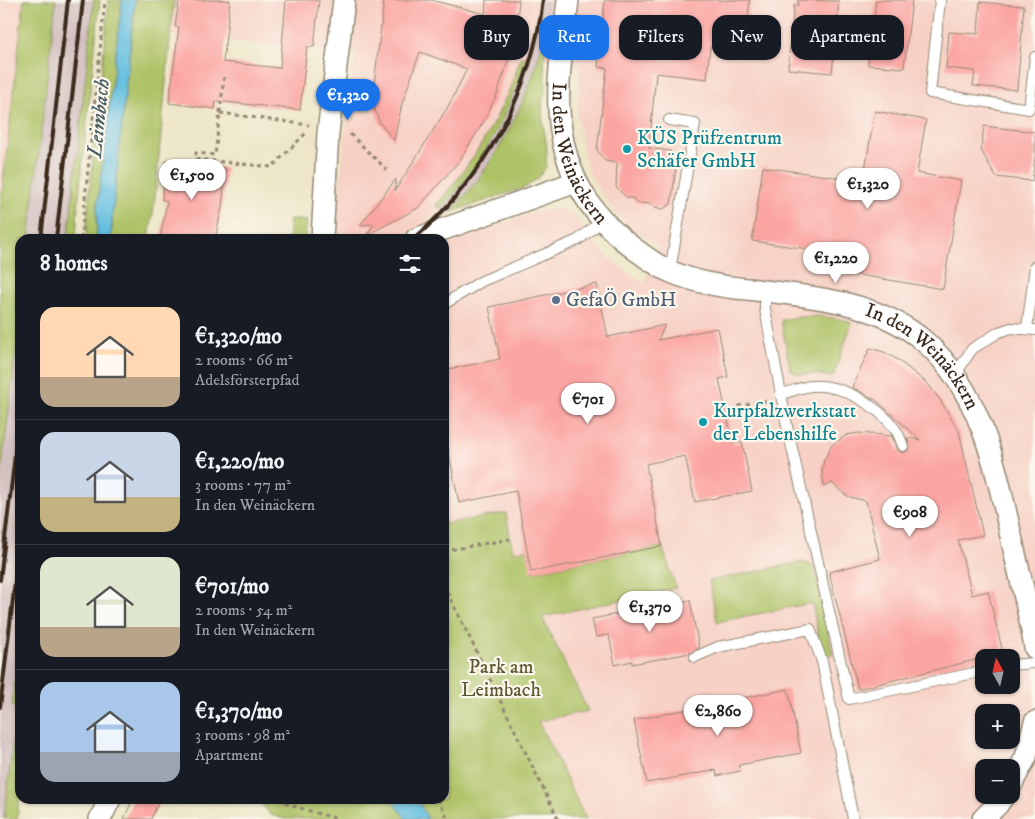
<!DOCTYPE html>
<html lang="en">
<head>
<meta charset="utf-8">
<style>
  body { margin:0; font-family:"IM FELL DW Pica",serif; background:#242831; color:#f1f3f6; height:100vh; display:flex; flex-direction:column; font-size:19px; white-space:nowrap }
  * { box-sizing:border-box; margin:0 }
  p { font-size:16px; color:#9ea1a6 }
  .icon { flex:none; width:28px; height:28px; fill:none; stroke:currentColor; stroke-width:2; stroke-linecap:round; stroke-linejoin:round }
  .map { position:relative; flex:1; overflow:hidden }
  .sheet { position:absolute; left:15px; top:234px; width:434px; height:570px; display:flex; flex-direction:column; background:#171b24; border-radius:15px; box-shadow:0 1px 4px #0004 }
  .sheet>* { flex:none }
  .guide { position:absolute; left:464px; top:15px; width:475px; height:45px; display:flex; gap:10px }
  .needle { width:32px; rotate:352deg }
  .fabs { position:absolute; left:975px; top:649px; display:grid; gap:10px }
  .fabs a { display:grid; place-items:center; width:45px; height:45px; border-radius:10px; background:#171b24; box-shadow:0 1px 4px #0004; font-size:25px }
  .price { position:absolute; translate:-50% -42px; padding:0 11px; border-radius:18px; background:#fff; color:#222; font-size:16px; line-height:32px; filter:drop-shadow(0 1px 2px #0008) }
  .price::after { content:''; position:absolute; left:50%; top:30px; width:15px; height:11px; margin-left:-8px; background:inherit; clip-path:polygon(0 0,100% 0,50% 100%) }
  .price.on { background:#1a73e8; color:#fff }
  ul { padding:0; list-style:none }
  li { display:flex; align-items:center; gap:15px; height:125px; padding:0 25px }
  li+li { border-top:1px solid #363941 }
  li span { display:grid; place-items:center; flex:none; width:140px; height:100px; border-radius:15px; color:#555 }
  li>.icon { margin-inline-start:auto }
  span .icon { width:60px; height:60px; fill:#fffc; stroke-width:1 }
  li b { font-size:21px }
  h2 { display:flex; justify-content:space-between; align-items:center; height:60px; padding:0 25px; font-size:21px }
  .tag { padding:0 18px; border-radius:15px; background:#171b24; box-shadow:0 1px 4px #0004; font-size:18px; line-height:45px }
  .tag.on { background:#1a73e8; color:#fff }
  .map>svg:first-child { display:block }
  .built { fill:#f7d1c6; fill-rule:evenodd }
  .industrial { fill:#d2bfbf }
  .green { fill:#aec266; stroke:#747642 }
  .water { fill:#61bddf; stroke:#4e747e }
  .building { fill:#fba5a2 }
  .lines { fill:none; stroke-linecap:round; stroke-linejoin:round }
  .lane-casing { stroke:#948873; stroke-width:12 }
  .street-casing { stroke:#948873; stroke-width:24 }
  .path { stroke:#948873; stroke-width:3; stroke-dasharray:4 4; stroke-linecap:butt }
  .lane { stroke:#fff; stroke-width:10 }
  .street { stroke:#fff; stroke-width:21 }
  .rail { stroke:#3b2a1e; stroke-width:4 }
  .culture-dot { fill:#0f9aa8; stroke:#fbf7ec; stroke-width:2 }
  .service-dot { fill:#5c6f8a; stroke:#fbf7ec; stroke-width:2 }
  .labels { text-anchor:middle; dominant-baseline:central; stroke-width:4.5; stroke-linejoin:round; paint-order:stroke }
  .culture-label { font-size:20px; fill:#0d838f; stroke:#fbf7ec; text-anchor:start }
  .street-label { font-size:20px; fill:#3b2a1e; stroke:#fbf7ec }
  .service-label { font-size:20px; fill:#4e5e75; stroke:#fbf7ec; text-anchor:start }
  .park-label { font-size:20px; fill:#5e5834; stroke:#fbf7ec }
  .water-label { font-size:21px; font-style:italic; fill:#485d62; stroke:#fbf7ec }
</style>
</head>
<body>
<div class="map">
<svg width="1035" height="819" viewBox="0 0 1035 819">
  <rect width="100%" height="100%" fill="#fbf7ec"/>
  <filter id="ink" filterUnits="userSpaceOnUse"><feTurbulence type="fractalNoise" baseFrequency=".02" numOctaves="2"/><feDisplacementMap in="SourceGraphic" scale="10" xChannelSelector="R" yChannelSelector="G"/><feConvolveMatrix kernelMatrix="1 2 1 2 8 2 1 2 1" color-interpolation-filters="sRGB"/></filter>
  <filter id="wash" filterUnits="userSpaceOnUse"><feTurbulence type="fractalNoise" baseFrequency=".0096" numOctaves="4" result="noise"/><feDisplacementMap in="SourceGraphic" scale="20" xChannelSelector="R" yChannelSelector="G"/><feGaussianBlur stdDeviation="1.12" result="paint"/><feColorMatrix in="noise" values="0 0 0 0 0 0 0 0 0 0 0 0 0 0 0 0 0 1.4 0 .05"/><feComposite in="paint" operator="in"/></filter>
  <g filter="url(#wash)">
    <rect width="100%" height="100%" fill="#ede6c8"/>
    <!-- built -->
    <g class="built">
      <polygon points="0,0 24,0 0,209"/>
      <path d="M 174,0 L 1035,0 L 1035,819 L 586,819 L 537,721 L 588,710 L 492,515 L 444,524 L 444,244 L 535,212 L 554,209 L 562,210 L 572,214 L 578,220 L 587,234 L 609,259 L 644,284 L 658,246 L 628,225 L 613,210 L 600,192 L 590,175 L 584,156 L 577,114 L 580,67 L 544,61 L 547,32 L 538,60 L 521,57 L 516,73 L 490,131 L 461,175 L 436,204 L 441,208 L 431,218 L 425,220 L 427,224 L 393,239 L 344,239 L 340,234 L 336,216 L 355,54 L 171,35 ZM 984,658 L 1011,658 L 1011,685 L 984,685 ZM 984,712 L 1011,712 L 1011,740 L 984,740 ZM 984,768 L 1011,768 L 1011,795 L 984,795 Z"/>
    </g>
    <!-- industrial -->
    <g class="industrial">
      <polygon points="56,0 94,0 68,239 29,239"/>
      <polygon points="539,0 549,0 547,20 541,51 518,111 505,139 489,165 465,197 451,212 448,213 441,208 457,190 480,160 496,134 508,107 530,49"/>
      <polygon points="20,317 20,639 12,705 17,706 4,819 0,819 0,482"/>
    </g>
    <!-- green -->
    <g class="green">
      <polygon points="24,0 56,0 29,239 20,239 20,317 0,482 0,209"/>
      <polygon points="94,0 100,0 78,205 76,239 68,239"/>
      <polygon points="109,0 122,0 97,209 97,239 86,239 88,206"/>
      <polygon points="135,0 174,0 154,206 149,239 111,239 113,209"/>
      <path d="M 545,32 L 547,32 L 544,61 L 546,87 L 542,103 L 543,123 L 547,148 L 546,167 L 538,178 L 526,187 L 451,212 C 497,162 531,98 545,32 Z"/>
      <path d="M 521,57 L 527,58 C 508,113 482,167 441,208 L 436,205 C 475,161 504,112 521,57 Z"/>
      <polygon points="290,219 307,221 305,239 288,239"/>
      <polygon points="819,316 846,320 852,323 833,377 815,374 797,374 790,369 781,320 800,317"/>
      <polygon points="506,513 513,552 527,549 532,572 662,546 676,588 542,617 588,711 538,721 586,819 284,819 271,815 257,799 444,799 444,524"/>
      <polygon points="802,562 814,566 833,654 822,655 812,603 717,622 709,581"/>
      <polygon points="20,639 20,793 17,819 4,819 17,707 12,706"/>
    </g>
    <!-- water -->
    <g class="water">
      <polygon points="122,0 135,0 113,209 111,239 97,239 97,209"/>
      <polygon points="388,799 417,799 428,819 406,819 392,800"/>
    </g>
    <g id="blocks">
      <!-- building -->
      <g class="building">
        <polygon points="179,0 230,0 223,62 280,68 286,0 319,0 314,47 307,47 300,110 216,101 215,109 169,103 179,27 175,27"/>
        <polygon points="384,0 431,0 485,14 486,0 519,0 517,20 519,20 514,43 497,94 484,121 460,160 418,208 367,235 374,224 360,225 396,179 395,191 449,105 467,69 420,52 402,104 394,140 380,123 372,102"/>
        <polygon points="605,0 750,0 744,51 710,47 707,79 656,73 649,148 670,151 677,160 671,204 663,209 654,207 652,204 636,203 633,198 627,198 616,187 617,163 605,161 597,150 607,68 598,67"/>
        <polygon points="798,0 839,1 832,73 788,69 794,5 798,6"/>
        <polygon points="876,0 912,0 904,68 868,65"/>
        <polygon points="980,2 1024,6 1017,90 973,86 975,71 946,68 949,32 978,34"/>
        <polygon points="875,111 926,120 917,173 961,181 943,289 847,273 850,255 752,241 763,167 863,181"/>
        <polygon points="984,126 1035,132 1035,156 1032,181 996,177 981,150"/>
        <polygon points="166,161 226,168 222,207 215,239 160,239 167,201 162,200"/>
        <polygon points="597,284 608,337 665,325 658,340 718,328 728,377 719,379 733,444 742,442 752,491 695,502 685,456 646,464 662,546 531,572 516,491 459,503 444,429 444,370 500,359 489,307"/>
        <polygon points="870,348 884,352 898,360 928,384 940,400 959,431 983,535 958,540 972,595 988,591 1003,653 858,689 829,572 880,559 866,501 850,497 844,494 832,483 824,487 822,469 824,460 832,445 847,435 859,433 892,436 897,449 902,453 906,452 910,448 907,438 920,440 876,400 852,387"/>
        <polygon points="690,600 699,648 690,653 632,664 632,661 615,665 609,635 596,637 592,619"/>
        <polygon points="788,689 801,753 739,765 740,771 717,776 716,770 647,783 634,720"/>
        <polygon points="133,799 160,799 151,819 124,819"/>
      </g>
    </g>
  </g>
  <g filter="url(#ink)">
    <use href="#blocks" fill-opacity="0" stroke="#948873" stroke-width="1"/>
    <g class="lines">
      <!-- lane casing -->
      <g class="lane-casing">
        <g id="lane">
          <polyline points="940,0 930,93 1029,109 1035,57"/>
          <polyline points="669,120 695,124 670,271"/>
          <polyline points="765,291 765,309 787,426 849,699 984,671"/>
          <polyline points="444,304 482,281 578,240 602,221"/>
          <polyline points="1027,329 1035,266"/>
          <polyline points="955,375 972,349 999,332 1011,328 1035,330"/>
          <path d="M 781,394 C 791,392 801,387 811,386 C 841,383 878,406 895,429 C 899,434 901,441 903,446"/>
          <polyline points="695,657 718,647 810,629 822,661 853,819"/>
          <polyline points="1011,665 1035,663"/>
        </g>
      </g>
      <!-- street casing -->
      <g class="street-casing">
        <g id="street">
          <path id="s1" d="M 568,0 C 564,36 557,74 559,110 C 562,168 586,212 632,247 C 644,256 657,266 671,272 C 695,282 721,287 747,289 C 807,296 877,300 925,342 C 985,394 998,479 1015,554 C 1022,585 1030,616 1035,648"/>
          <polyline points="322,239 328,133 344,0"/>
          <polyline points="416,239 576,182"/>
          <polyline points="1011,785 1026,757 1035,722"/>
          <polyline points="100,819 110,799"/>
          <polyline points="983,819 998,804 1004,795"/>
        </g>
      </g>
      <!-- path -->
      <g class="path">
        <polyline points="224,77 215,155 196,153 195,159 272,167 307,132"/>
        <polyline points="220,113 309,125"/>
        <polyline points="350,134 387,170"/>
        <polyline points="81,239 105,0"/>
        <polyline points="738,406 767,401"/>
        <polyline points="444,551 510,539"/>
        <polyline points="444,585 558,819"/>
        <polyline points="278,799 290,805 337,819"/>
        <polyline points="438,799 448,819"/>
      </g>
      <!-- lane -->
      <use href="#lane" class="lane"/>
      <!-- street -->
      <use href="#street" class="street"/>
      <!-- rail -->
      <g class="rail">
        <polyline points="41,239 68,0"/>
        <polyline points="56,239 83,0"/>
        <path d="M 414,239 C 483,178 532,93 543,0"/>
        <polyline points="0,580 20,414"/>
        <polyline points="0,707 20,541"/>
      </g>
    </g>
  </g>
  <!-- markers -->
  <g class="culture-dot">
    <circle cx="627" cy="149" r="5"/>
    <circle cx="703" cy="422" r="5"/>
  </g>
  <circle class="service-dot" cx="556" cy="300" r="5"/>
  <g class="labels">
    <!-- culture labels -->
    <g class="culture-label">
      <text x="637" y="138">KÜS Prüfzentrum<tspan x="637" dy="23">Schäfer GmbH</tspan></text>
      <text x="713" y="411">Kurpfalzwerkstatt<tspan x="713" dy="23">der Lebenshilfe</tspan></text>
    </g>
    <!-- street labels -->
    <g class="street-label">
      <text stroke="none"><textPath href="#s1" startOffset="158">In den Weinäckern</textPath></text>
      <text stroke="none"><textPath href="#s1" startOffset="592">In den Weinäckern</textPath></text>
    </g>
    <!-- service labels -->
    <g class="service-label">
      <text x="566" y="300">GefaÖ GmbH</text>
    </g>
    <!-- park labels -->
    <g class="park-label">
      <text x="501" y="667">Park am<tspan x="501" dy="23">Leimbach</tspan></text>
    </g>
    <!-- water labels -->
    <g class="water-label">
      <text transform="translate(99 118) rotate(-84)">Leimbach</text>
    </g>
  </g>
</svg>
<div class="fabs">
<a><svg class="needle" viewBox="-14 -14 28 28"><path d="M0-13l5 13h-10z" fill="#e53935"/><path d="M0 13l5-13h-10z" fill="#9ea1a6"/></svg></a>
<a>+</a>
<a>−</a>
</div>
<b class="price on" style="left:348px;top:121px">€1,320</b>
<b class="price" style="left:192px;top:201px">€1,500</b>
<b class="price" style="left:868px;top:210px">€1,320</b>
<b class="price" style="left:836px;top:284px">€1,220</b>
<b class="price" style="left:588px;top:425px">€701</b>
<b class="price" style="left:910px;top:538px">€908</b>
<b class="price" style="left:650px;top:633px">€1,370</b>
<b class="price" style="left:718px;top:737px">€2,860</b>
<div class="guide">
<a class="tag">Buy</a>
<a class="tag on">Rent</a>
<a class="tag">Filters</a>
<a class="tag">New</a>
<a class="tag">Apartment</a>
</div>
<section class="sheet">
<h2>8 homes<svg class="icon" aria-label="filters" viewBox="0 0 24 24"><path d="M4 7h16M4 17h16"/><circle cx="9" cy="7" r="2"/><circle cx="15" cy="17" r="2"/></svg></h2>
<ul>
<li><span style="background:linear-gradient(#ffd9b3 70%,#b9a48a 0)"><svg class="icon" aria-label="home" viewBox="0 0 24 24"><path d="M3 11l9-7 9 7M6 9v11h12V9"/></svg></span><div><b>€1,320/mo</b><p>2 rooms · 66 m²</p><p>Adelsförsterpfad</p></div></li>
<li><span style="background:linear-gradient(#c9d6e8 65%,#c2b280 0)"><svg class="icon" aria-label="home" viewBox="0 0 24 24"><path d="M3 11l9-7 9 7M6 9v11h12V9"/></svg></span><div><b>€1,220/mo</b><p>3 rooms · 77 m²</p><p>In den Weinäckern</p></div></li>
<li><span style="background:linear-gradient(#dfe7d0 70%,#b9a48a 0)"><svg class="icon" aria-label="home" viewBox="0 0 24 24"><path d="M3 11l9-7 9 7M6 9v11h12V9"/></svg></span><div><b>€701/mo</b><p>2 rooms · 54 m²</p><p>In den Weinäckern</p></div></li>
<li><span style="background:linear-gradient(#a9c7e8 70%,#9aa5b1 0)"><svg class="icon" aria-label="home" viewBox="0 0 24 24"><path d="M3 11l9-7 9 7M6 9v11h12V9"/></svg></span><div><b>€1,370/mo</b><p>3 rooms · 98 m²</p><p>Apartment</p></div></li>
</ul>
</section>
</div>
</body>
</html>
